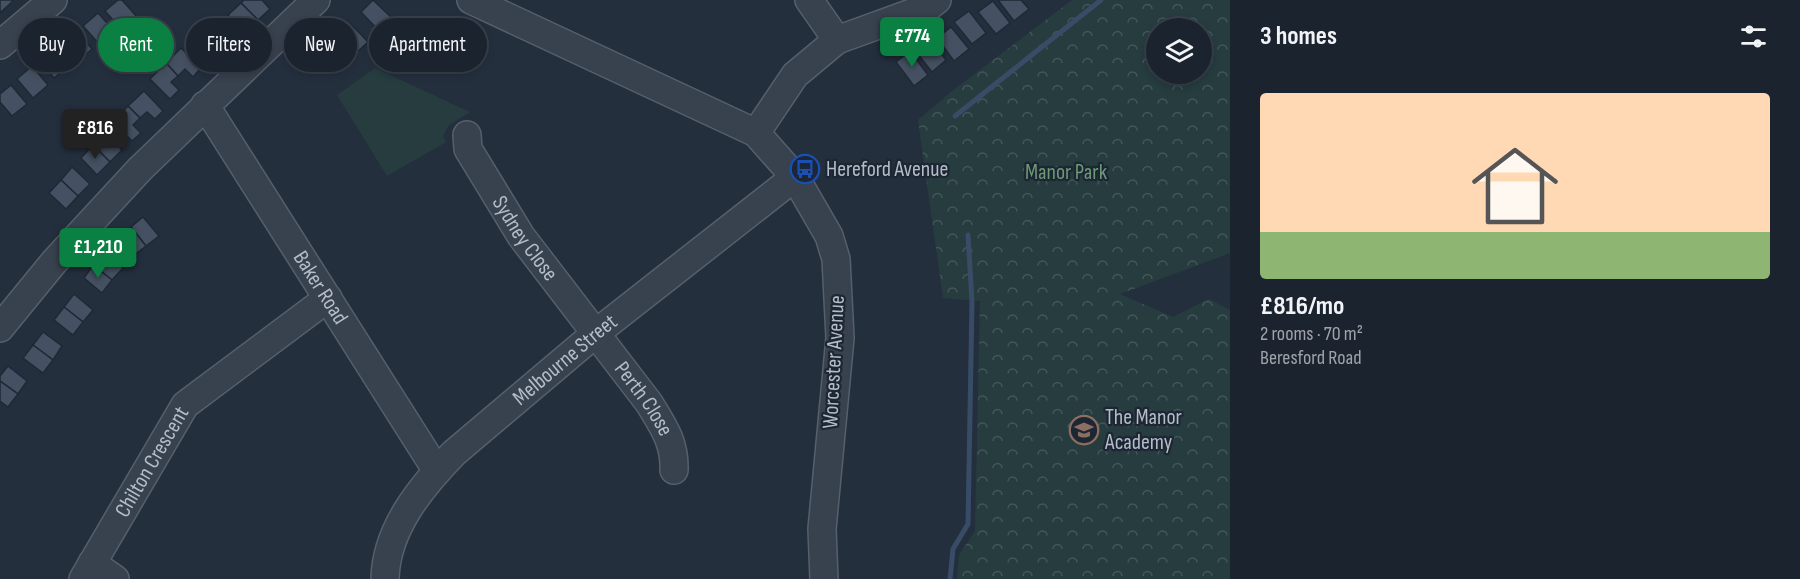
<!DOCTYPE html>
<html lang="en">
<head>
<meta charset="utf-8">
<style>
  body { margin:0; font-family:"Sofia Sans Condensed",sans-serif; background:#282f3a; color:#f1f3f6; height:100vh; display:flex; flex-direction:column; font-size:22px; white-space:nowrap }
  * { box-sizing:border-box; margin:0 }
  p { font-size:20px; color:#a0a4aa }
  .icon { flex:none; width:33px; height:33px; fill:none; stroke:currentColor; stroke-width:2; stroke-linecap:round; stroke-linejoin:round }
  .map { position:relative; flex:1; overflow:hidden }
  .side { display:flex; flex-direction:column; background:#1b232e; width:570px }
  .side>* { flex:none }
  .top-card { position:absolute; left:18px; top:18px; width:570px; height:54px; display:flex; gap:12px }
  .controls { position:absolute; left:1146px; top:18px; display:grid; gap:12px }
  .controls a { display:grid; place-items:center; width:66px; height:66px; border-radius:50%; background:#1b232e; box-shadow:0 3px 9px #0003,0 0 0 2px #39404a; font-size:30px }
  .price { position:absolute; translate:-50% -51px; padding:0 14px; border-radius:6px; background:#0b8043; color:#fff; font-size:20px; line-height:39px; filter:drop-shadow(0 2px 3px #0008) }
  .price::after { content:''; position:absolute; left:50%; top:36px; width:18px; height:14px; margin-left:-9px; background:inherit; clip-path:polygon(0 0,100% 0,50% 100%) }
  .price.active { background:#222; color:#fff }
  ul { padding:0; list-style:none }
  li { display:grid; align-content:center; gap:12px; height:318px; padding:0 30px }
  li span { display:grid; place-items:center; height:186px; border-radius:6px; color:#555 }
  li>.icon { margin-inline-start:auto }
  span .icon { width:108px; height:108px; fill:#fffc; stroke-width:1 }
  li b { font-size:26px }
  h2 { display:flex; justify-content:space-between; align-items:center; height:72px; padding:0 30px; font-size:26px }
  .chip { padding:0 21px; border-radius:27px; background:#1b232e; box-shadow:0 3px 9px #0003,0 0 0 2px #39404a; font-size:21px; line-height:54px }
  .chip.active { background:#0b8043; color:#fff }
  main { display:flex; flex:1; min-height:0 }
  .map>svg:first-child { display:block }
  .grass { fill:#263c3f }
  .forest { fill:url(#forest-crowns); fill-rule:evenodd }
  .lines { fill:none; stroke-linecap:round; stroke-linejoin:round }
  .stream { stroke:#394c67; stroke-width:5 }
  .building { fill:#455162; stroke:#1f2835; stroke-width:1.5 }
  .minor-casing { stroke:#565f6c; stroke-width:30 }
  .minor { stroke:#38414e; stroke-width:27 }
  .labels { text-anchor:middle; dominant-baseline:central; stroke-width:4.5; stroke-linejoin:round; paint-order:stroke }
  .poi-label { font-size:22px; fill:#b4bcc9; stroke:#1d2633; text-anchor:start }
  .park-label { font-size:22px; fill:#6b9a76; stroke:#1d2633 }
  .street-label { font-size:22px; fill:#b4bcc9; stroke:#1d2633 }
</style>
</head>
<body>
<main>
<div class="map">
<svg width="1230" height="579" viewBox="0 0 1230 579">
  <defs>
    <pattern id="forest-crowns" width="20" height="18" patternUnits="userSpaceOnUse" patternTransform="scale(1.5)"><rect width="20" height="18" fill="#263c3f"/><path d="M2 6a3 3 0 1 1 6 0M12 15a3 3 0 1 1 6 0" fill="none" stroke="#435659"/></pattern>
  </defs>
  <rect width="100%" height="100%" fill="#242f3e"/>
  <!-- grass -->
  <polygon class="grass" points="375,68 470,112 448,126 443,136 446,142 387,176 337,95"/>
  <!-- forest -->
  <path class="forest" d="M 1072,0 L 1230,0 L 1230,253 L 1120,294 L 1173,317 L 1209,299 L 1230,310 L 1230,579 L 957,579 L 959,555 L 975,531 L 980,301 L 943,298 L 918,120 L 951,92 ZM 1202,28 L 1202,74 L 1156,74 L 1156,28 Z"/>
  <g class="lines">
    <!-- stream -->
    <g class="stream">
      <polyline points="955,116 1101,0"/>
      <polyline points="950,579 953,549 968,524 972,302 968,235"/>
    </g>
  </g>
  <!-- building -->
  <g class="building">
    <polygon points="0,0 12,0 13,1 0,13"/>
    <polygon points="118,0 122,0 137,17 122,30 105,11"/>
    <polygon points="244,0 262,0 270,9 258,20 241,3"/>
    <polygon points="373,0 394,20 381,33 361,12"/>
    <polygon points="998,0 1021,0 1029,9 1014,21"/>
    <polygon points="993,1 1010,23 996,34 978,12"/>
    <polygon points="241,3 258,20 245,32 228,15"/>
    <polygon points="969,11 986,33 972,44 954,22"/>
    <polygon points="98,13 115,32 100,45 83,26"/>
    <polygon points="222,20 238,38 225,49 209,32"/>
    <polygon points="348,21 368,42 355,54 335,33"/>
    <polygon points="951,27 969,49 954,61 937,38"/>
    <polygon points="76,30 92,49 77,62 61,42"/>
    <polygon points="209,32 225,49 212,61 196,44"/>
    <polygon points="333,35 353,56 340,68 320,47"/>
    <polygon points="928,36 946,60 932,72 913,48"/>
    <polygon points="53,47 69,66 54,78 38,59"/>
    <polygon points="181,48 201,68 193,77 185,69 178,76 166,63"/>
    <polygon points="910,51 928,75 914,86 896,62"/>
    <polygon points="166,63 178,76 171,82 179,90 170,99 150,79"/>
    <polygon points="32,66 48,85 33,98 17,79"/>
    <polygon points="11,85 27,104 12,116 0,102 0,94"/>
    <polygon points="144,91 163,111 155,119 147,112 140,118 128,106"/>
    <polygon points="128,106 140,118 133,125 141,133 132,141 113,122"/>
    <polygon points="105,133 122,150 110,162 93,145"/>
    <polygon points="93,145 110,162 97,175 81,158"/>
    <polygon points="72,167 90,184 78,196 61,180"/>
    <polygon points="61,180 78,196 66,209 49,193"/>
    <polygon points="143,217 159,236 146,246 131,227"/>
    <polygon points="131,227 146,246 133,256 118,237"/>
    <polygon points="104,252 123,268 112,280 93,265"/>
    <polygon points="93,265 112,280 102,293 84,278"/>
    <polygon points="74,294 93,310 83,322 64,307"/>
    <polygon points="64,307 83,322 73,335 54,320"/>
    <polygon points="43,332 62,346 53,360 33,345"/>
    <polygon points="33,345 53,360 43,373 23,358"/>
    <polygon points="8,366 27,381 18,394 0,381 0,376"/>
    <polygon points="0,381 18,394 8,407 0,401"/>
  </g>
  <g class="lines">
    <!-- minor casing -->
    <g class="minor-casing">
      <g id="minor">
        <polyline points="471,0 756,133 795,177 829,236 836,259 840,338 822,529 824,579"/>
        <polyline points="837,40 928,7 937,0"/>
        <polyline points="0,45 53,0"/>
        <path id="s1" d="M 205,105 L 437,471"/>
        <polyline points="756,133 795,75 837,40 809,0"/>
        <path id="s2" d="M 467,135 L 468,149 L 521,236 L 649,403 C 663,426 675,442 674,470"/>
        <polyline points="0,328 54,262 140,169 316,0"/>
        <polyline points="92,563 115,579"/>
        <path id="s3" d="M 83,579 L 185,405 L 328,298"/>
        <path id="s4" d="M 385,579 C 386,529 421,487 454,453 L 596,333 L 795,177"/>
      </g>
    </g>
    <!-- minor -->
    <use href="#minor" class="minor"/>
  </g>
  <!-- icons -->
  <defs>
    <g id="bus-ring" transform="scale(1.5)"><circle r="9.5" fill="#1d2633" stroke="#1a4fb4" stroke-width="1.5"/><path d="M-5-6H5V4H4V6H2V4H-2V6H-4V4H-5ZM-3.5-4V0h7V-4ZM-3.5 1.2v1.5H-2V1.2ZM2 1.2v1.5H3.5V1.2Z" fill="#1a4fb4"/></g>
    <g id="school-ring" transform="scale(1.5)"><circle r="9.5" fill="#1d2633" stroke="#8d6e63" stroke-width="1.5"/><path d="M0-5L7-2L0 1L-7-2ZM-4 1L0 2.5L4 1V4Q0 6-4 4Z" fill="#8d6e63"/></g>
  </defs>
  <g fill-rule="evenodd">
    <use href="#bus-ring" x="805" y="169"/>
    <use href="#school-ring" x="1084" y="430"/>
  </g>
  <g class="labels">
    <!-- poi labels -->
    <g class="poi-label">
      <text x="826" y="169">Hereford Avenue</text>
      <text x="1105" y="417">The Manor<tspan x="1105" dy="25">Academy</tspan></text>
    </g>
    <!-- park labels -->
    <g class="park-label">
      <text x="1066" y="172">Manor Park</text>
    </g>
    <!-- street labels -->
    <g class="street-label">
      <text stroke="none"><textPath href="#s2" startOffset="120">Sydney Close</textPath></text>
      <text stroke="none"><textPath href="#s1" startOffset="216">Baker Road</textPath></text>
      <text stroke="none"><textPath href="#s4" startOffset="292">Melbourne Street</textPath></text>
      <text transform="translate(834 362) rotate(-87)">Worcester Avenue</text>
      <text stroke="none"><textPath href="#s2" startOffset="320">Perth Close</textPath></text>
      <text stroke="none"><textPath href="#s3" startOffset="136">Chilton Crescent</textPath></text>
    </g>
  </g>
</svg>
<div class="controls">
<a><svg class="icon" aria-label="layers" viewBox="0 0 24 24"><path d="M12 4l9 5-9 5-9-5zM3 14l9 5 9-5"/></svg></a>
</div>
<b class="price" style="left:912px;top:68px">£774</b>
<b class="price active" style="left:95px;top:160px">£816</b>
<b class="price" style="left:98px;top:279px">£1,210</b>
<div class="top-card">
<a class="chip">Buy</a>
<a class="chip active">Rent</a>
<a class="chip">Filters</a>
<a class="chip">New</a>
<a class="chip">Apartment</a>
</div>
</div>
<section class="side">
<h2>3 homes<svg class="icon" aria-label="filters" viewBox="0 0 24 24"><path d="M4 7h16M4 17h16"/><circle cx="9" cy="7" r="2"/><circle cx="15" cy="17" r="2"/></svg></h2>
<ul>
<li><span style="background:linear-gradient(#ffd9b3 75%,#8fb573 0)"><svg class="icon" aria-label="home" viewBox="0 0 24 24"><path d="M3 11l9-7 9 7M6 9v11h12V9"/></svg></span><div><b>£816/mo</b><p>2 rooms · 70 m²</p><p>Beresford Road</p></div></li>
</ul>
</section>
</main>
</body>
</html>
